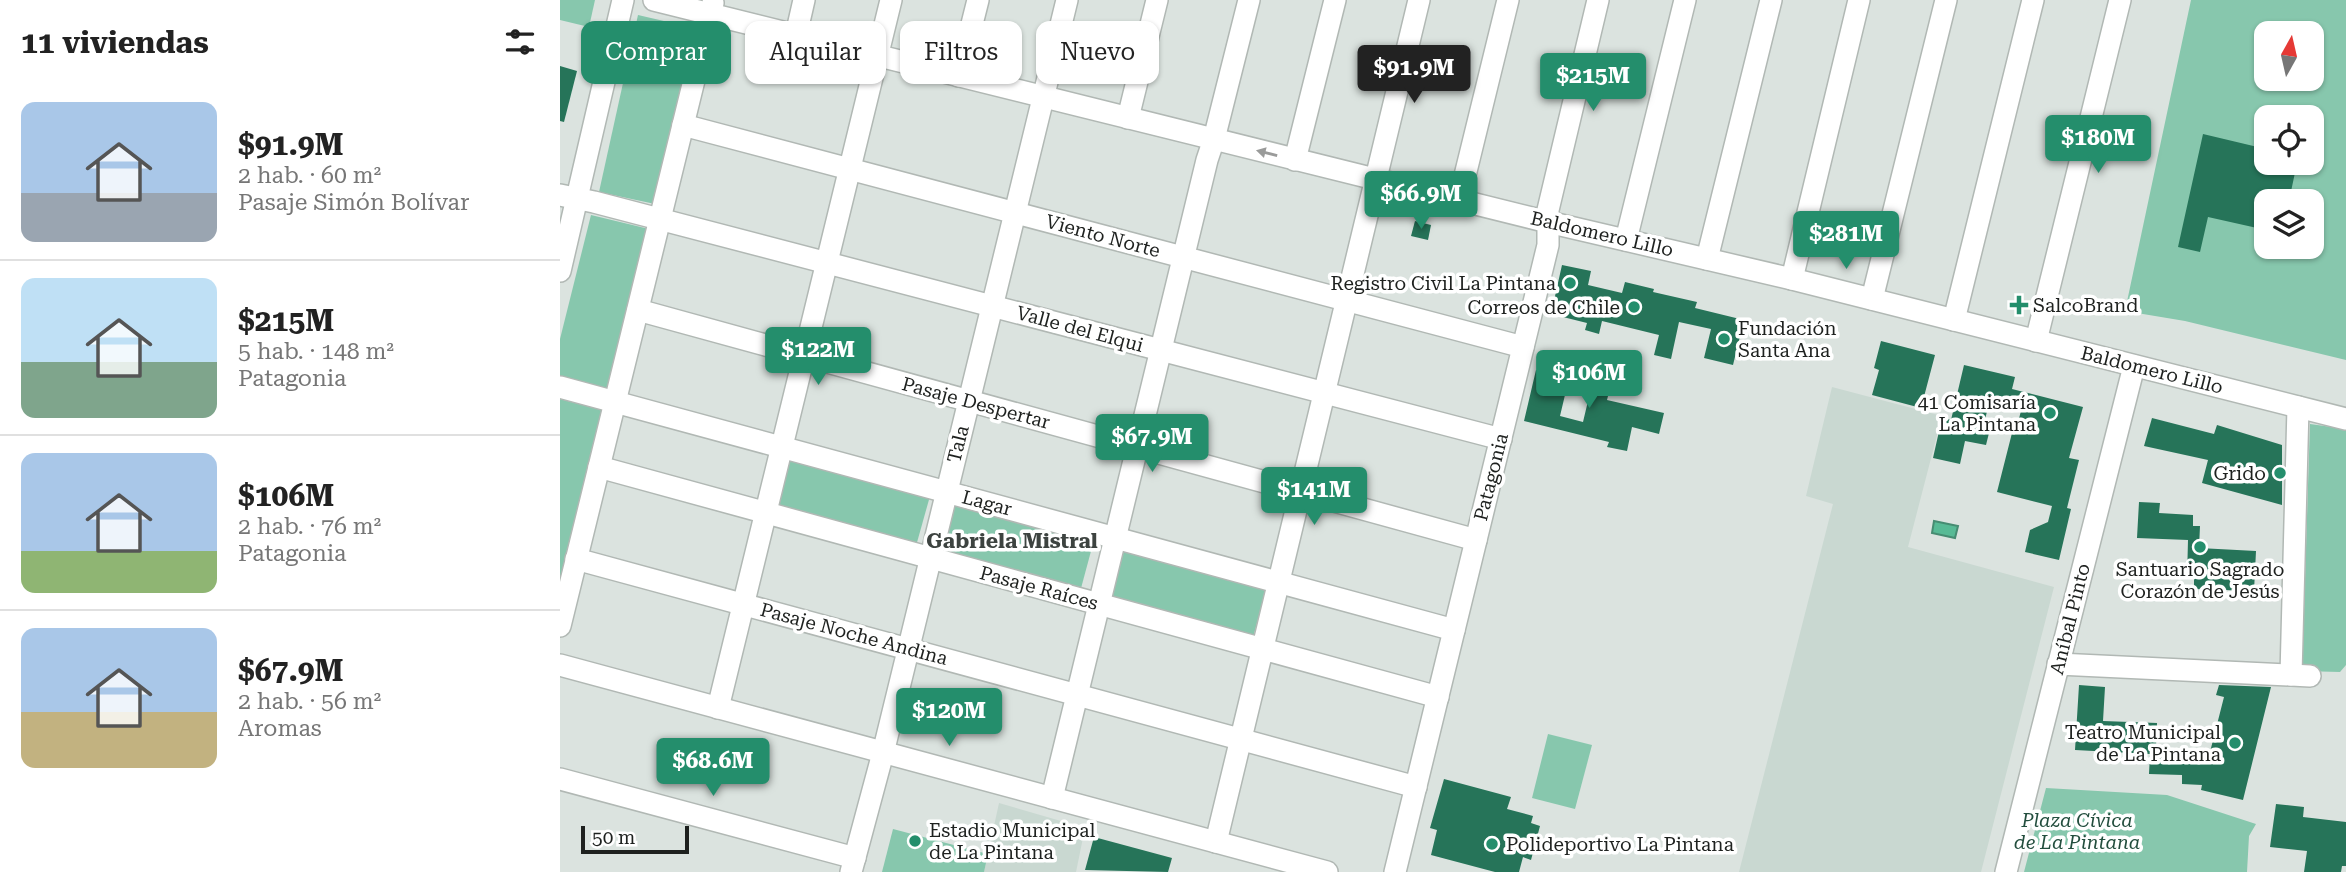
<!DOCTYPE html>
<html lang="es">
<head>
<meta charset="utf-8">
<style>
  body { margin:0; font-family:"Roboto Serif",serif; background:#f6f6f6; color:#222; height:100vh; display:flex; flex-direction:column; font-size:26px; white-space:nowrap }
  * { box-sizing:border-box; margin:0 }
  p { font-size:23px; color:#767676 }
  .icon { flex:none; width:38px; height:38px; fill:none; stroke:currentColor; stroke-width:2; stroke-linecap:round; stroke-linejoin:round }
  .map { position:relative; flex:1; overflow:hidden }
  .side { display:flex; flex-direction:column; background:#fff; width:560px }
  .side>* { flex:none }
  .guide { position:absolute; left:21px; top:21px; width:665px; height:63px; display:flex; gap:14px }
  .needle { width:46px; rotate:8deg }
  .tools { position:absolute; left:1694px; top:21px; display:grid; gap:14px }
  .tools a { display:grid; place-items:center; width:70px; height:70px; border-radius:14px; background:#fff; box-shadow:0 2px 5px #0004; font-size:35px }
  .scale { position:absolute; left:21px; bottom:18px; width:108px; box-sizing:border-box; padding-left:7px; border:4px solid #1e211f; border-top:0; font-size:19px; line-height:24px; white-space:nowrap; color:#1e211f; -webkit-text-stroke:5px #fff; paint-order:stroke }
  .price { position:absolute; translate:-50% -60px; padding:0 16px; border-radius:7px; background:#248e6c; color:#fff; font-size:23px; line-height:46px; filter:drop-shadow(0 2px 4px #0008) }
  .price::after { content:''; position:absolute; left:50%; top:42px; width:21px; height:16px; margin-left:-10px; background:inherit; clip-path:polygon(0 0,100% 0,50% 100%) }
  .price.current { background:#222; color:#fff }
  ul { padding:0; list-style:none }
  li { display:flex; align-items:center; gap:21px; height:175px; padding:0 21px }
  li+li { border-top:2px solid #e0e0e0 }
  li span { display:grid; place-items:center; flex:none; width:196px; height:140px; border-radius:14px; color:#555 }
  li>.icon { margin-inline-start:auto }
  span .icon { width:84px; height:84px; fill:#fffc; stroke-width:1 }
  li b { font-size:30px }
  h2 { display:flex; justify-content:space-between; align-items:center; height:84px; padding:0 21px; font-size:30px }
  .pill { padding:0 24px; border-radius:14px; background:#fff; box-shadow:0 2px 5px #0004; font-size:24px; line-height:63px }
  .pill.current { background:#248e6c; color:#fff }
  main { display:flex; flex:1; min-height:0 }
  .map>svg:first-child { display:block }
  .built { fill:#c9d8d1 }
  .green { fill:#87c7ad; fill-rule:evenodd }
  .water { fill:#57ba95; stroke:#468c72; stroke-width:2 }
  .building { fill:#267459 }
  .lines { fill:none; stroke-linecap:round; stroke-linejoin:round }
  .minor-casing { stroke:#b1b8b4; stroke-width:24 }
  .minor { stroke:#fff; stroke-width:21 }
  .oneway { fill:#9a9b9a }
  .poi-dot { fill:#248e6c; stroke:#fff; stroke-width:2.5 }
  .labels { text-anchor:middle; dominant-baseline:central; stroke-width:7; stroke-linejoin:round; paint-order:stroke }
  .street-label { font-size:19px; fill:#1e211f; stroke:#fff }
  .poi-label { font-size:19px; fill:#1e211f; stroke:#fff; text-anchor:end }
  .park-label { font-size:19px; font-style:italic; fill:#234e3e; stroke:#fff }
  .neighbourhood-label { font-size:21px; font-weight:bold; fill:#3d4340; stroke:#fff }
</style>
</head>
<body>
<main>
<section class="side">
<h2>11 viviendas<svg class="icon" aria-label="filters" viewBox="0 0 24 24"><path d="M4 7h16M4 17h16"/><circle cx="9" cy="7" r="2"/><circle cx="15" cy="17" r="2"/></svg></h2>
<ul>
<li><span style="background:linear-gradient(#a9c7e8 65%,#9aa5b1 0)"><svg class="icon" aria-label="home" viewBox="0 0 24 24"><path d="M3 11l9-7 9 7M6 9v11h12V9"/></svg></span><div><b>$91.9M</b><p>2 hab. · 60 m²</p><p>Pasaje Simón Bolívar</p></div></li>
<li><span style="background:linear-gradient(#bfe0f5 60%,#7fa58c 0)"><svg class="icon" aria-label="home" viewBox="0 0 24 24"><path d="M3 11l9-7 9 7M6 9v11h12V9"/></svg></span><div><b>$215M</b><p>5 hab. · 148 m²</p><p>Patagonia</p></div></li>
<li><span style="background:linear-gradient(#a9c7e8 70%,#8fb573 0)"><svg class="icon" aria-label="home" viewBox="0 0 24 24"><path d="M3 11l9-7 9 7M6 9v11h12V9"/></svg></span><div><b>$106M</b><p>2 hab. · 76 m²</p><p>Patagonia</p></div></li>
<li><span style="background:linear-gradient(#a9c7e8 60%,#c2b280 0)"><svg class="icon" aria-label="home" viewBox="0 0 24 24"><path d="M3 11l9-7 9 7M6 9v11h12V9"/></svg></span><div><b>$67.9M</b><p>2 hab. · 56 m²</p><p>Aromas</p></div></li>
</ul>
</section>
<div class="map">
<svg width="1786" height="872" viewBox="0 0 1786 872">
  <rect width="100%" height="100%" fill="#dbe3df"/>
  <!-- built -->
  <g class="built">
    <polygon points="1272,387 1382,416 1348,547 1494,587 1421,872 1179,872 1273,504 1246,496"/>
    <polygon points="439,803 525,828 516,872 424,872"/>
  </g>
  <!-- green -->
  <g class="green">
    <polygon points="0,0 35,0 29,27 0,20"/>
    <path d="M 1631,0 L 1786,0 L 1786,360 L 1625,321 L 1565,311 ZM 1706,33 L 1752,33 L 1752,79 L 1706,79 ZM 1706,117 L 1752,117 L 1752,163 L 1706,163 ZM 1706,201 L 1752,201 L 1752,247 L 1706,247 Z"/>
    <polygon points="78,15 134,28 95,204 39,192"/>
    <polygon points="31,215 89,229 49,389 0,377 0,339"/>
    <polygon points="0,399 44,410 0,585"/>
    <polygon points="1750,424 1786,429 1786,665 1780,672 1742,671"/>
    <polygon points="227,457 370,496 356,546 213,508"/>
    <polygon points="392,502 534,540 520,592 378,553"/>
    <polygon points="559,550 706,589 693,638 549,596"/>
    <polygon points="988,734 1032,745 1015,809 972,798"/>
    <polygon points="1486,788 1607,795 1696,824 1689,836 1687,872 1464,872"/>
    <polygon points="333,829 428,854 424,872 322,872"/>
  </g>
  <!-- water -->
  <polygon class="water" points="1374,521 1398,526 1395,538 1372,533"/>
  <!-- building -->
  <g class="building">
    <polygon points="0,66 17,71 4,122 0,121"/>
    <polygon points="1643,134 1706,149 1706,163 1737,163 1729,201 1706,201 1706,230 1648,217 1640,252 1618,247"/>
    <polygon points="855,221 871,225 868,240 851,236"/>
    <polygon points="1002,265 1031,271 1028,285 1062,293 1065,282 1094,289 1093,292 1137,302 1135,308 1184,320 1173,365 1144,358 1151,329 1119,322 1111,359 1094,355 1099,335 1042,321 1039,334 1025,330 1027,323 991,314"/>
    <polygon points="1321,341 1375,355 1361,408 1312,395 1319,370 1314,368"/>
    <polygon points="1037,363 1055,368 1047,400 1104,413 1099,434 1072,427 1067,451 1047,447 1049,442 964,421 976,370 1009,378 1000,416 1023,422"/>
    <polygon points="1404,365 1455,377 1452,389 1523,407 1509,458 1519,460 1507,508 1511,509 1499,560 1465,552 1470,530 1488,522 1492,506 1437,492 1452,433 1455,434 1462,407 1430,399 1423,428 1430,429 1426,445 1405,441 1400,464 1373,458 1382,418 1391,420"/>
    <polygon points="1592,418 1654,434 1657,425 1722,445 1722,505 1642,483 1648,460 1584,446"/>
    <polygon points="1579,502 1600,503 1599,513 1633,515 1633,526 1640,526 1639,548 1696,551 1694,591 1634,589 1634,579 1627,579 1628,540 1577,538"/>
    <polygon points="1519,685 1545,687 1543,721 1597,723 1596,749 1650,752 1664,697 1656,695 1659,685 1711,687 1683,800 1641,790 1642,785 1622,784 1622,775 1589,774 1590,754 1515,750"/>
    <polygon points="884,779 951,797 947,809 973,816 971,823 980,826 971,860 963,857 959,872 935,872 871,855 877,830 870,828"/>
    <polygon points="1716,804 1744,807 1743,817 1786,822 1786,866 1782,866 1781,872 1744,872 1747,851 1710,847"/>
    <polygon points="534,837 612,858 608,872 525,870"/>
  </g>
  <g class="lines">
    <!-- minor casing -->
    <g class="minor-casing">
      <g id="minor">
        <polyline points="94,0 988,222 1232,279 1786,419"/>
        <polyline points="236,35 244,0"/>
        <polyline points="399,76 418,0"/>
        <polyline points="568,118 597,0"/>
        <polyline points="123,125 963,347"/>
        <polyline points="735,160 775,0"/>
        <polyline points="0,195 34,202 941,439"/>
        <polyline points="899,200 948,0"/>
        <polyline points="1066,240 1125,0"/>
        <polyline points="1147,259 1211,0"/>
        <polyline points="0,271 63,0"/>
        <polyline points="1232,279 1299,0"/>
        <polyline points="1312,299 1386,0"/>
        <polyline points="78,310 916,540"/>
        <polyline points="1394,320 1473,0"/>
        <polyline points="1476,341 1560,0"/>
        <polyline points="0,387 894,630"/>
        <polyline points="39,467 878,697"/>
        <polyline points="16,559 856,787"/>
        <polyline points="0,626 153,3"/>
        <polyline points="1498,664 1750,676"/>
        <polyline points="0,665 767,872"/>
        <polyline points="1731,675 1738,407"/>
        <polyline points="158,708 331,0"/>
        <polyline points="0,779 295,858"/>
        <polyline points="492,798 647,160 654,139 689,0"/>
        <polyline points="656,842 859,0"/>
        <polyline points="291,872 323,753 507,0"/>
        <polyline points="835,872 988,245 988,210 1038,0"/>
        <polyline points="1446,872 1574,366"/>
      </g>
    </g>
    <!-- minor -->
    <use href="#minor" class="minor"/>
  </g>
  <!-- one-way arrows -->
  <defs><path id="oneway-solid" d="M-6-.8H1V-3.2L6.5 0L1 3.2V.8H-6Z" transform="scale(1.75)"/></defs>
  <use class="oneway" href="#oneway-solid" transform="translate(707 153) rotate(-166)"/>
  <!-- markers -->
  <g class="poi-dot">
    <circle cx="1010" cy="283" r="7"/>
    <path d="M1455.5 294.5h7v7h7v7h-7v7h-7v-7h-7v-7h7z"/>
    <circle cx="1074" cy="307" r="7"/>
    <circle cx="1164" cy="339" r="7"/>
    <circle cx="1490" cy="413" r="7"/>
    <circle cx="1720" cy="473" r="7"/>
    <circle cx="1640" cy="547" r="7"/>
    <circle cx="1675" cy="743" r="7"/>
    <circle cx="355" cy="841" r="7"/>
    <circle cx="932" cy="844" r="7"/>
  </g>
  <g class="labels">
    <!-- street labels -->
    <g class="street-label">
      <text transform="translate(1042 234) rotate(13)">Baldomero Lillo</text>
      <text transform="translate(543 236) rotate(15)">Viento Norte</text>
      <text transform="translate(520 329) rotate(15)">Valle del Elqui</text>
      <text transform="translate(1592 370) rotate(14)">Baldomero Lillo</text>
      <text transform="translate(416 403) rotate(15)">Pasaje Despertar</text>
      <text transform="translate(398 444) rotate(-76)">Tala</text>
      <text transform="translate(931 477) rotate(-76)">Patagonia</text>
      <text transform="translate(427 503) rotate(15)">Lagar</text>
      <text transform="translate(479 588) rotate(15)">Pasaje Raíces</text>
      <text transform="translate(1510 619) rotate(-76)">Aníbal Pinto</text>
      <text transform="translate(294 634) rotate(15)">Pasaje Noche Andina</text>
    </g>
    <!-- poi labels -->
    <g class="poi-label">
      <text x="996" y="283">Registro Civil La Pintana</text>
      <text x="1473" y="305" text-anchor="start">SalcoBrand</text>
      <text x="1060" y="307">Correos de Chile</text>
      <text x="1178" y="328" text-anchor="start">Fundación<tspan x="1178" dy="22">Santa Ana</tspan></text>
      <text x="1476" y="402">41 Comisaría<tspan x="1476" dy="22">La Pintana</tspan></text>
      <text x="1706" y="473">Grido</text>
      <text x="1640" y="569" text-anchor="middle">Santuario Sagrado<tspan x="1640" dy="22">Corazón de Jesús</tspan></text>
      <text x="1661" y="732">Teatro Municipal<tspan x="1661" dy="22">de La Pintana</tspan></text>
      <text x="369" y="830" text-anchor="start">Estadio Municipal<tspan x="369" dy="22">de La Pintana</tspan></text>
      <text x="946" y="844" text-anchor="start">Polideportivo La Pintana</text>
    </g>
    <!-- park labels -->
    <g class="park-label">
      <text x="1517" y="820">Plaza Cívica<tspan x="1517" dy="22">de La Pintana</tspan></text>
    </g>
    <!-- neighbourhood labels -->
    <g class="neighbourhood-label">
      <text x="452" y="541">Gabriela Mistral</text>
    </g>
  </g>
</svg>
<div class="tools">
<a><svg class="needle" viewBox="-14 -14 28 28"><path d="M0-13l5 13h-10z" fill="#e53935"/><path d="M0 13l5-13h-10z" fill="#767676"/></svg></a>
<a><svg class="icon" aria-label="locate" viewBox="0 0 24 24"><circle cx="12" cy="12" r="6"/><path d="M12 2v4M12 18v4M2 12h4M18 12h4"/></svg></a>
<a><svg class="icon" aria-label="layers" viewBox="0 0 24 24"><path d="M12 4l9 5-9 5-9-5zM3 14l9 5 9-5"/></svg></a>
</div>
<div class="scale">50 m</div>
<b class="price current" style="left:854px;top:105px">$91.9M</b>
<b class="price" style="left:1033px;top:113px">$215M</b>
<b class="price" style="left:1538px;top:175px">$180M</b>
<b class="price" style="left:861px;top:231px">$66.9M</b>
<b class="price" style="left:1286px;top:271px">$281M</b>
<b class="price" style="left:258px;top:387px">$122M</b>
<b class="price" style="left:1029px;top:410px">$106M</b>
<b class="price" style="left:592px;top:474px">$67.9M</b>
<b class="price" style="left:754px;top:527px">$141M</b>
<b class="price" style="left:389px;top:748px">$120M</b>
<b class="price" style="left:153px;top:798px">$68.6M</b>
<div class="guide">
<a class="pill current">Comprar</a>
<a class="pill">Alquilar</a>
<a class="pill">Filtros</a>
<a class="pill">Nuevo</a>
</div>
</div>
</main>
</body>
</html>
